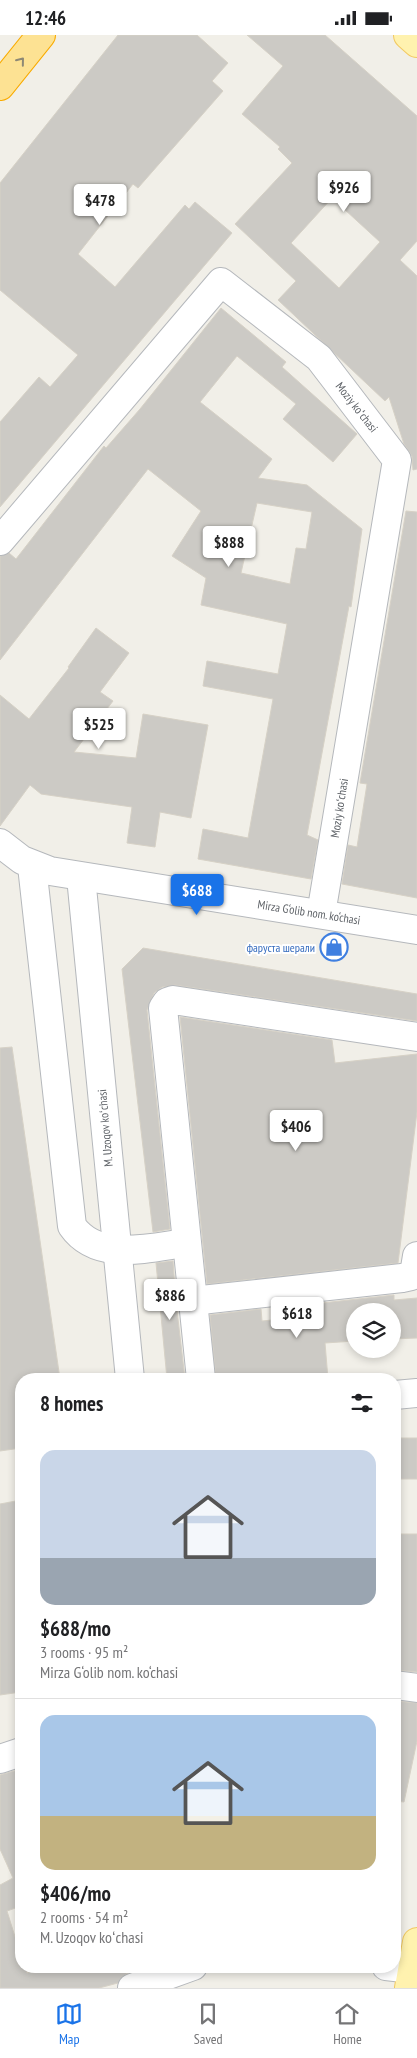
<!DOCTYPE html>
<html lang="en">
<head>
<meta charset="utf-8">
<style>
  body { margin:0; font-family:"PT Sans Narrow",sans-serif; background:#f2f2f2; color:#202124; height:100vh; display:flex; flex-direction:column; font-size:19px; white-space:nowrap }
  * { box-sizing:border-box; margin:0 }
  p { font-size:16px; color:#757577 }
  .icon { flex:none; width:28px; height:28px; fill:none; stroke:currentColor; stroke-width:2; stroke-linecap:round; stroke-linejoin:round }
  .map { position:relative; flex:1; overflow:hidden }
  .sheet { position:absolute; left:15px; top:1338px; width:386px; height:600px; display:flex; flex-direction:column; background:#fff; border-radius:20px; box-shadow:0 2px 8px #0003 }
  .sheet>* { flex:none }
  .controls { position:absolute; left:346px; top:1268px; display:grid; gap:10px }
  .controls a { display:grid; place-items:center; width:55px; height:55px; border-radius:50%; background:#fff; box-shadow:0 2px 8px #0003; font-size:25px }
  .price { position:absolute; translate:-50% -42px; padding:0 11px; border-radius:5px; background:#fff; color:#222; font-size:16px; line-height:32px; filter:drop-shadow(0 1px 2px #0008) }
  .price::after { content:''; position:absolute; left:50%; top:30px; width:15px; height:11px; margin-left:-8px; background:inherit; clip-path:polygon(0 0,100% 0,50% 100%) }
  .price.active { background:#1a73e8; color:#fff }
  ul { padding:0; list-style:none }
  li { display:grid; align-content:center; gap:10px; height:265px; padding:0 25px }
  li+li { border-top:1px solid #e0e0e0 }
  li span { display:grid; place-items:center; height:155px; border-radius:15px; color:#555 }
  li>.icon { margin-inline-start:auto }
  span .icon { width:90px; height:90px; fill:#fffc; stroke-width:1 }
  li b { font-size:21px }
  h2 { display:flex; justify-content:space-between; align-items:center; height:60px; padding:0 25px; font-size:21px }
  .status { display:flex; justify-content:space-between; align-items:center; height:35px; padding:0 25px; background:#fff; direction:ltr }
  .status svg { height:14px; fill:currentColor }
  .tabs { display:flex; justify-content:space-around; align-items:center; height:70px; border-top:1px solid #e0e0e0; background:#fff; font-size:14px; color:#757577 }
  .tabs a { display:grid; justify-items:center; gap:2px }
  .tabs .active { color:#1a73e8 }
  .map>svg:first-child { display:block }
  .building { fill:#cccac5; stroke:#d6d1c6; fill-rule:evenodd }
  .lines { fill:none; stroke-linecap:round; stroke-linejoin:round }
  .minor-casing { stroke:#b5b8bc; stroke-width:30 }
  .major-casing { stroke:#f2c960; stroke-width:30 }
  .highway-casing { stroke:#f9ab00; stroke-width:30 }
  .minor { stroke:#fff; stroke-width:28 }
  .major { stroke:#fff2af; stroke-width:28 }
  .highway { stroke:#fde293; stroke-width:28 }
  .oneway { stroke:#8e8975 }
  .labels { text-anchor:middle; dominant-baseline:central; stroke-width:4; stroke-linejoin:round; paint-order:stroke }
  .street-label { font-size:12px; fill:#5f6368; stroke:#fff }
  .shop-label { font-size:12px; fill:#366cbe; stroke:#fff; text-anchor:end }
</style>
</head>
<body>
<div class="status"><b>12:46</b><svg viewBox="0 0 49 12"><path d="M0 12V9h3v3zM5 12V6h3v6zM10 12V3h3v9zM15 12V0h3v12zM26 1h20v11H26zM47 4h2v5h-2z"/></svg></div>
<div class="map">
<svg width="417" height="1953" viewBox="0 0 417 1953">
  <rect width="100%" height="100%" fill="#f1efe8"/>
  <!-- building -->
  <g class="building">
    <polygon points="118,0 197,0 228,28 212,46 223,56 138,153 133,149 78,219 115,252 185,170 189,174 195,167 232,198 0,472 0,387 39,342 50,352 78,320 0,255 0,148"/>
    <path d="M 247,0 L 325,0 L 417,81 L 417,206 L 400,225 L 417,241 L 417,434 L 413,435 L 412,421 L 404,409 L 389,362 L 385,366 L 278,265 L 296,246 L 235,189 L 292,128 L 278,114 L 280,112 L 242,79 L 283,31 ZM 332,163 L 380,207 L 339,253 L 291,208 Z"/>
    <path d="M 221,273 L 286,327 L 282,332 L 357,399 L 333,427 L 283,384 L 296,369 L 237,321 L 200,367 L 272,424 L 258,443 L 307,450 L 362,494 L 351,572 L 349,571 L 307,800 L 318,805 L 311,844 L 198,824 L 203,794 L 248,803 L 273,664 L 203,651 L 207,626 L 278,639 L 287,589 L 201,570 L 206,543 L 172,521 L 201,476 L 148,434 L 0,625 L 0,521 L 9,518 L 16,524 L 104,411 L 106,413 L 140,374 ZM 257,468 L 312,477 L 306,514 L 296,513 L 290,549 L 241,538 Z"/>
    <polygon points="406,476 417,477 417,863 342,849 348,810 357,812 367,749 360,748"/>
    <polygon points="96,593 129,618 100,657 113,666 74,717 136,723 143,679 208,690 191,783 160,777 155,812 127,808 132,772 41,759 30,750 0,791 0,660 29,684 69,633 68,632"/>
    <polygon points="143,913 417,959 417,986 175,950 162,952 154,958 147,975 170,1194 153,1197 122,934"/>
    <polygon points="180,982 332,1005 335,1028 417,1019 417,1077 398,1228 207,1249"/>
    <polygon points="12,1012 60,1344 21,1344 21,1413 0,1416 0,1013"/>
    <polygon points="173,1226 176,1267 185,1344 167,1344 156,1228"/>
    <polygon points="394,1260 394,1265 417,1263 417,1303 392,1304 392,1276 355,1276 355,1306 325,1308 328,1344 216,1344 210,1280 261,1274 262,1286 322,1280 322,1268"/>
    <rect x="395" y="1403" width="22" height="41"/>
    <polygon points="21,1465 21,1657 0,1660 0,1469"/>
    <polygon points="395,1499 417,1499 417,1637 395,1635"/>
    <polygon points="395,1666 417,1668 417,1706 404,1767 395,1766"/>
    <polygon points="21,1734 21,1871 7,1876 21,1921 21,1931 25,1931 27,1938 48,1931 146,1931 126,1939 118,1948 99,1953 0,1953 0,1850 13,1843 0,1814 0,1740"/>
  </g>
  <g class="lines">
    <!-- minor casing -->
    <g class="minor-casing">
      <g id="minor">
        <polyline points="0,506 221,247 319,323 397,425 321,879"/>
        <polyline points="0,808 22,825 50,836 417,895"/>
        <path d="M 32,831 L 72,1191 C 97,1227 148,1213 185,1208"/>
        <polyline points="81,842 130,1344"/>
        <polyline points="192,1266 402,1243 411,1241 415,1233 417,1221"/>
        <polyline points="201,1344 163,973 167,967 173,965 417,1002"/>
        <polyline points="395,1360 417,1358"/>
        <polyline points="395,1650 417,1653"/>
        <polyline points="0,1724 21,1717"/>
        <polyline points="386,1931 412,1934"/>
        <polyline points="132,1953 193,1931"/>
      </g>
    </g>
    <!-- major casing -->
    <g class="major-casing">
      <g id="major">
        <polyline points="408,0 417,8"/>
        <polyline points="409,1953 417,1907"/>
      </g>
    </g>
    <!-- highway casing -->
    <g class="highway-casing">
      <polyline id="highway" points="0,51 41,0"/>
    </g>
    <!-- minor -->
    <use href="#minor" class="minor"/>
    <!-- major -->
    <use href="#major" class="major"/>
    <!-- highway -->
    <use href="#highway" class="highway"/>
  </g>
  <!-- one-way arrows -->
  <defs><path id="oneway-chevron" d="M-2-3.5L2.5 0L-2 3.5" fill="none" stroke-width="1.6" stroke-linecap="round" stroke-linejoin="round" transform="scale(1.25)"/></defs>
  <use class="oneway" href="#oneway-chevron" transform="translate(21 26) rotate(-51)"/>
  <!-- icons -->
  <defs>
    <g id="shop-ring" transform="scale(1.4375)"><circle r="9.5" fill="#fff" stroke="#3f7fe0" stroke-width="1.5"/><path d="M-5-2.5h2.3a2.7 3.5 0 0 1 5.4 0H5L5.5 6h-11ZM-1.5-2.5h3a1.5 2.3 0 0 0-3 0Z" fill="#3f7fe0"/></g>
  </defs>
  <g fill-rule="evenodd">
    <use href="#shop-ring" x="334" y="912"/>
  </g>
  <g class="labels">
    <!-- street labels -->
    <g class="street-label">
      <text transform="translate(357 372) rotate(52)">Moziy koʻchasi</text>
      <text transform="translate(339 773) rotate(-81)">Moziy koʻchasi</text>
      <text transform="translate(309 877) rotate(9)">Mirza G‘olib nom. ko‘chasi</text>
      <text transform="translate(105 1093) rotate(-95)">M. Uzoqov koʻchasi</text>
    </g>
    <!-- shop labels -->
    <g class="shop-label">
      <text x="315" y="912">фаруста шерали</text>
    </g>
  </g>
</svg>
<div class="controls">
<a><svg class="icon" aria-label="layers" viewBox="0 0 24 24"><path d="M12 4l9 5-9 5-9-5zM3 14l9 5 9-5"/></svg></a>
</div>
<b class="price" style="left:344px;top:178px">$926</b>
<b class="price" style="left:100px;top:191px">$478</b>
<b class="price" style="left:229px;top:533px">$888</b>
<b class="price" style="left:99px;top:715px">$525</b>
<b class="price active" style="left:197px;top:881px">$688</b>
<b class="price" style="left:296px;top:1117px">$406</b>
<b class="price" style="left:170px;top:1286px">$886</b>
<b class="price" style="left:297px;top:1304px">$618</b>
<section class="sheet">
<h2>8 homes<svg class="icon" aria-label="filters" viewBox="0 0 24 24"><path d="M4 7h16M4 17h16"/><circle cx="9" cy="7" r="2"/><circle cx="15" cy="17" r="2"/></svg></h2>
<ul>
<li><span style="background:linear-gradient(#c9d6e8 70%,#9aa5b1 0)"><svg class="icon" aria-label="home" viewBox="0 0 24 24"><path d="M3 11l9-7 9 7M6 9v11h12V9"/></svg></span><div><b>$688/mo</b><p>3 rooms · 95 m²</p><p>Mirza G‘olib nom. ko‘chasi</p></div></li>
<li><span style="background:linear-gradient(#a9c7e8 65%,#c2b280 0)"><svg class="icon" aria-label="home" viewBox="0 0 24 24"><path d="M3 11l9-7 9 7M6 9v11h12V9"/></svg></span><div><b>$406/mo</b><p>2 rooms · 54 m²</p><p>M. Uzoqov koʻchasi</p></div></li>
</ul>
</section>
</div>
<nav class="tabs">
<a class="active"><svg class="icon" aria-label="map" viewBox="0 0 24 24"><path d="M3 6l6-2 6 2 6-2v14l-6 2-6-2-6 2zM9 4v14M15 6v14"/></svg>Map</a>
<a><svg class="icon" aria-label="saved" viewBox="0 0 24 24"><path d="M7 4h10v16l-5-4-5 4z"/></svg>Saved</a>
<a><svg class="icon" aria-label="home" viewBox="0 0 24 24"><path d="M3 11l9-7 9 7M6 9v11h12V9"/></svg>Home</a>
</nav>
</body>
</html>
